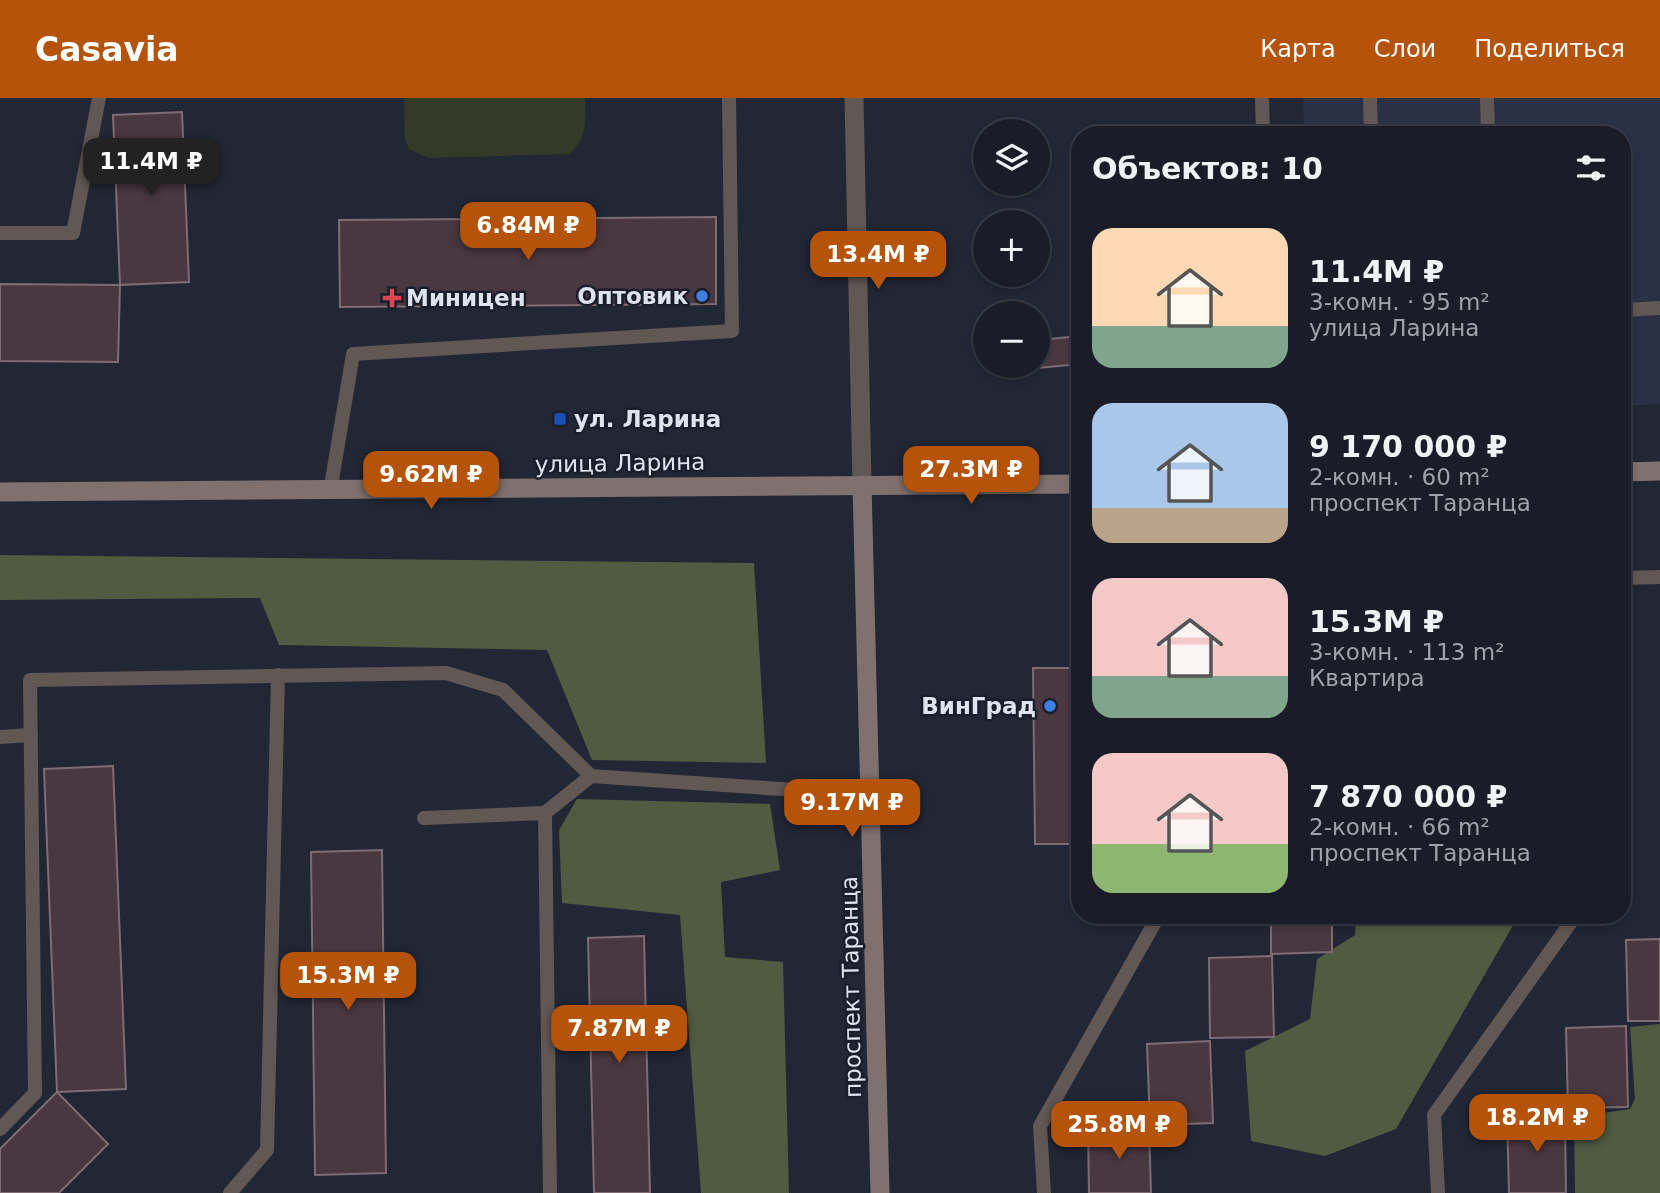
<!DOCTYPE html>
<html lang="ru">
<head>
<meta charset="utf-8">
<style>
  body { margin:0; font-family:"DejaVu Sans",sans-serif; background:#232630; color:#f1f3f6; height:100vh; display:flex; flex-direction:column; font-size:26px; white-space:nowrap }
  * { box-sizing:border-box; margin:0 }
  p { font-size:23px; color:#9fa2a8 }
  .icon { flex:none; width:38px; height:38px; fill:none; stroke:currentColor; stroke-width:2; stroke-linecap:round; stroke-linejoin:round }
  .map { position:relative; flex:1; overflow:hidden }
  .drawer { position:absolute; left:1071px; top:28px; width:560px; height:798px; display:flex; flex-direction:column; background:#1a1d28; border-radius:28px; box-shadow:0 4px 10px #0003,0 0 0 2px #383b45 }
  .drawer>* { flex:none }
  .controls { position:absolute; left:973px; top:21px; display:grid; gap:14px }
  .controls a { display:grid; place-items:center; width:77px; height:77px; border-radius:50%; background:#1a1d28; box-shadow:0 4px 10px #0003,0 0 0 2px #383b45; font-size:35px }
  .price { position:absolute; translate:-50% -60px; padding:0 16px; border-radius:14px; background:#b45309; color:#fff; font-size:23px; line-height:46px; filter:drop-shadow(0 2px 4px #0008) }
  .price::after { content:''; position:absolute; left:50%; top:42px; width:21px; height:16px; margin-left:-10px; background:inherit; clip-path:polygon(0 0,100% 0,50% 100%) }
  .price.on { background:#222; color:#fff }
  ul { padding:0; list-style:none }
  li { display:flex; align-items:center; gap:21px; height:175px; padding:0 21px }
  li span { display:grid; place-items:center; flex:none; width:196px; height:140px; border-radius:21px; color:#555 }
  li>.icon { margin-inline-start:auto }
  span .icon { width:84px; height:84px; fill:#fffc; stroke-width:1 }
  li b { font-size:30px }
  h2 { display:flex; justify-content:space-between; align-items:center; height:84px; padding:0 21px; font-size:30px }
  header { display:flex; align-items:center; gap:42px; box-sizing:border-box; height:98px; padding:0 35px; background:#b45309; color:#fff }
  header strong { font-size:33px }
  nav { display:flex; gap:38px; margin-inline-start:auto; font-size:24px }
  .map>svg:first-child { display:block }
  .built { fill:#2a3145 }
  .green { fill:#333a27 }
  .forest { fill:#515b41 }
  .building { fill:#4a3840; stroke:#806b73; stroke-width:2 }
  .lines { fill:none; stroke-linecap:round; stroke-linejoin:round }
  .service { stroke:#615755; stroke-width:14 }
  .minor { stroke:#615755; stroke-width:19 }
  .secondary { stroke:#80716e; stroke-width:19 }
  .shop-dot { fill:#3f7fe0; stroke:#191e2c; stroke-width:2.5 }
  .health-dot { fill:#e0444e; stroke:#191e2c; stroke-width:2.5 }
  .transit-dot { fill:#1a4fb4; stroke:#191e2c; stroke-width:2.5 }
  .labels { text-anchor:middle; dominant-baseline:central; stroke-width:5; stroke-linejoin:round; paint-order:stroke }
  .poi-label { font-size:23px; font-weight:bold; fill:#dfe3ed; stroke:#191e2c; text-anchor:end }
  .street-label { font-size:23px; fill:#dfe3ed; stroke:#191e2c }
</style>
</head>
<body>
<header>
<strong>Casavia</strong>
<nav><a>Карта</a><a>Слои</a><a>Поделиться</a></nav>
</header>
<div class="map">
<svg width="1660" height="1095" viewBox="0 0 1660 1095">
  <rect width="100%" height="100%" fill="#222736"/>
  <!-- built -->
  <polygon class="built" points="1303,0 1660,0 1660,306 1622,308 1622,37 1304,37"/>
  <!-- green -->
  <path class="green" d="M 404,0 L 585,0 C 585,23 588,41 569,56 L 428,60 L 409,51 L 405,41 Z"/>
  <!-- forest -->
  <g class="forest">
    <polygon points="0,457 754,465 766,665 592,662 547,552 279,547 260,500 0,502"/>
    <polygon points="577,701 770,706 780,772 721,784 725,859 783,864 789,1095 701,1095 680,817 562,805 559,732"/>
    <polygon points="1356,817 1519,817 1396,1031 1325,1058 1251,1043 1245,953 1310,921 1317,861 1355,837"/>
    <polygon points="1660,926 1660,1095 1575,1095 1574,1019 1630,1011 1635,1001 1630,929"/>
  </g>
  <!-- building -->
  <g class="building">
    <polygon points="182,14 189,184 120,187 113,17"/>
    <polygon points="716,119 716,206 340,209 339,122"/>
    <polygon points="0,186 120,187 118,264 0,263"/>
    <polygon points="1080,238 1080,266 1038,270 1038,242"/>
    <polygon points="1033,570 1080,570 1080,746 1035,746"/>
    <polygon points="113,668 126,991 57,994 44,671"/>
    <polygon points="382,752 386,1075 315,1077 311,754"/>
    <polygon points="1271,817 1332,817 1332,854 1271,856"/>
    <polygon points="644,838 650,1095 594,1095 588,840"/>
    <polygon points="1660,841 1660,923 1628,923 1626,842"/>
    <polygon points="1272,858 1274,939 1210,940 1209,860"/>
    <polygon points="1626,928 1628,1009 1568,1010 1566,930"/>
    <polygon points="1210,943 1213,1025 1150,1027 1147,946"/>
    <polygon points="57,994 108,1046 59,1095 0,1095 0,1051"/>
    <polygon points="1565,1017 1566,1095 1509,1095 1507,1018"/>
    <polygon points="1149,1030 1151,1095 1089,1095 1088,1031"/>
  </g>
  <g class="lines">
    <!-- service -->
    <g class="service">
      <polyline points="1262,0 1263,37"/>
      <polyline points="1370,0 1371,37"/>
      <polyline points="1487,0 1488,37"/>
      <polyline points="0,135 73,135 99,0"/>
      <polyline points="1622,212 1660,210"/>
      <polyline points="330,394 353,256 732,233 729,0"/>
      <polyline points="1622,480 1660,479"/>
      <polyline points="1622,635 1626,747 1622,753"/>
      <polyline points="0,639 31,637"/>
      <polyline points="545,715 591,678"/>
      <polyline points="424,720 545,715 550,1095"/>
      <polyline points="0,1031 35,995 30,582 446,575 503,592 591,678 870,697"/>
      <polyline points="230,1095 267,1052 278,577"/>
      <polyline points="1044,1095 1040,1028 1159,817"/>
      <polyline points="1438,1095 1434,1017 1576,817"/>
    </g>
    <!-- minor -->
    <polyline class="minor" points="854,0 862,387"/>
    <!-- secondary -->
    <g class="secondary">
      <polyline points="1622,374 1660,373"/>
      <polyline points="862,387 880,1095"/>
      <polyline points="0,394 1080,386"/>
    </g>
  </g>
  <!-- markers -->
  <g class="shop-dot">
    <circle cx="702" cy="198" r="7"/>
    <circle cx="1050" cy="608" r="7"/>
  </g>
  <path class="health-dot" d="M388.5 189.5h7v7h7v7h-7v7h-7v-7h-7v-7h7z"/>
  <rect class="transit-dot" x="553" y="314" width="14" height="14" rx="3.5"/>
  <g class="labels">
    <!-- poi labels -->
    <g class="poi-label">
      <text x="688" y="198">Оптовик</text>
      <text x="406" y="200" text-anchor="start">Миницен</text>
      <text x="574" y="321" text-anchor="start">ул. Ларина</text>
      <text x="1036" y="608">ВинГрад</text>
    </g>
    <!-- street labels -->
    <g class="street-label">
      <text transform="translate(620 365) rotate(-1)">улица Ларина</text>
      <text transform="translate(851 889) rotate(-91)">проспект Таранца</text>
    </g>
  </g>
</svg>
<div class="controls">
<a><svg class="icon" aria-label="layers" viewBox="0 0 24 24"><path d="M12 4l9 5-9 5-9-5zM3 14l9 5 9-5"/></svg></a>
<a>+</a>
<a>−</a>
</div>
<b class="price on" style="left:151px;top:100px">11.4M ₽</b>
<b class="price" style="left:528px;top:164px">6.84M ₽</b>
<b class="price" style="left:878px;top:193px">13.4M ₽</b>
<b class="price" style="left:971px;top:408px">27.3M ₽</b>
<b class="price" style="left:431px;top:413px">9.62M ₽</b>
<b class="price" style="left:852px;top:741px">9.17M ₽</b>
<b class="price" style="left:348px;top:914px">15.3M ₽</b>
<b class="price" style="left:619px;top:967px">7.87M ₽</b>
<b class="price" style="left:1537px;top:1056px">18.2M ₽</b>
<b class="price" style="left:1119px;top:1063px">25.8M ₽</b>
<section class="drawer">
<h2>Объектов: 10<svg class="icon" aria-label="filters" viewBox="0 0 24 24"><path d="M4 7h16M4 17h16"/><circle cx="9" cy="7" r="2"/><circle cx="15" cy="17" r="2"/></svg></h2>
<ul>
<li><span style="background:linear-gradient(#ffd9b3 70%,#7fa58c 0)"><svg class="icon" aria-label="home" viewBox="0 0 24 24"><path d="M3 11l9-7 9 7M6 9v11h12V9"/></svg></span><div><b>11.4M ₽</b><p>3-комн. · 95 m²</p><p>улица Ларина</p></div></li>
<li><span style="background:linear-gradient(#a9c7e8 75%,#b9a48a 0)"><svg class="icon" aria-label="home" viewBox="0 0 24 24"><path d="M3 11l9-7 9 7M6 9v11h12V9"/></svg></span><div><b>9 170 000 ₽</b><p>2-комн. · 60 m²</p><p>проспект Таранца</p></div></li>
<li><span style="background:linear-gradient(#f6c9c9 70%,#7fa58c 0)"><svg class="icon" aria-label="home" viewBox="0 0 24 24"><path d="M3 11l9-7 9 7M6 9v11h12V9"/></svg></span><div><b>15.3M ₽</b><p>3-комн. · 113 m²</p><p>Квартира</p></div></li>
<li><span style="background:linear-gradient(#f6c9c9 65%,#8fb573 0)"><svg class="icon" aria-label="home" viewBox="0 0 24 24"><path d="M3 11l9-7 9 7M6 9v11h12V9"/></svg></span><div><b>7 870 000 ₽</b><p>2-комн. · 66 m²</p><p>проспект Таранца</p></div></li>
</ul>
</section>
</div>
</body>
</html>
